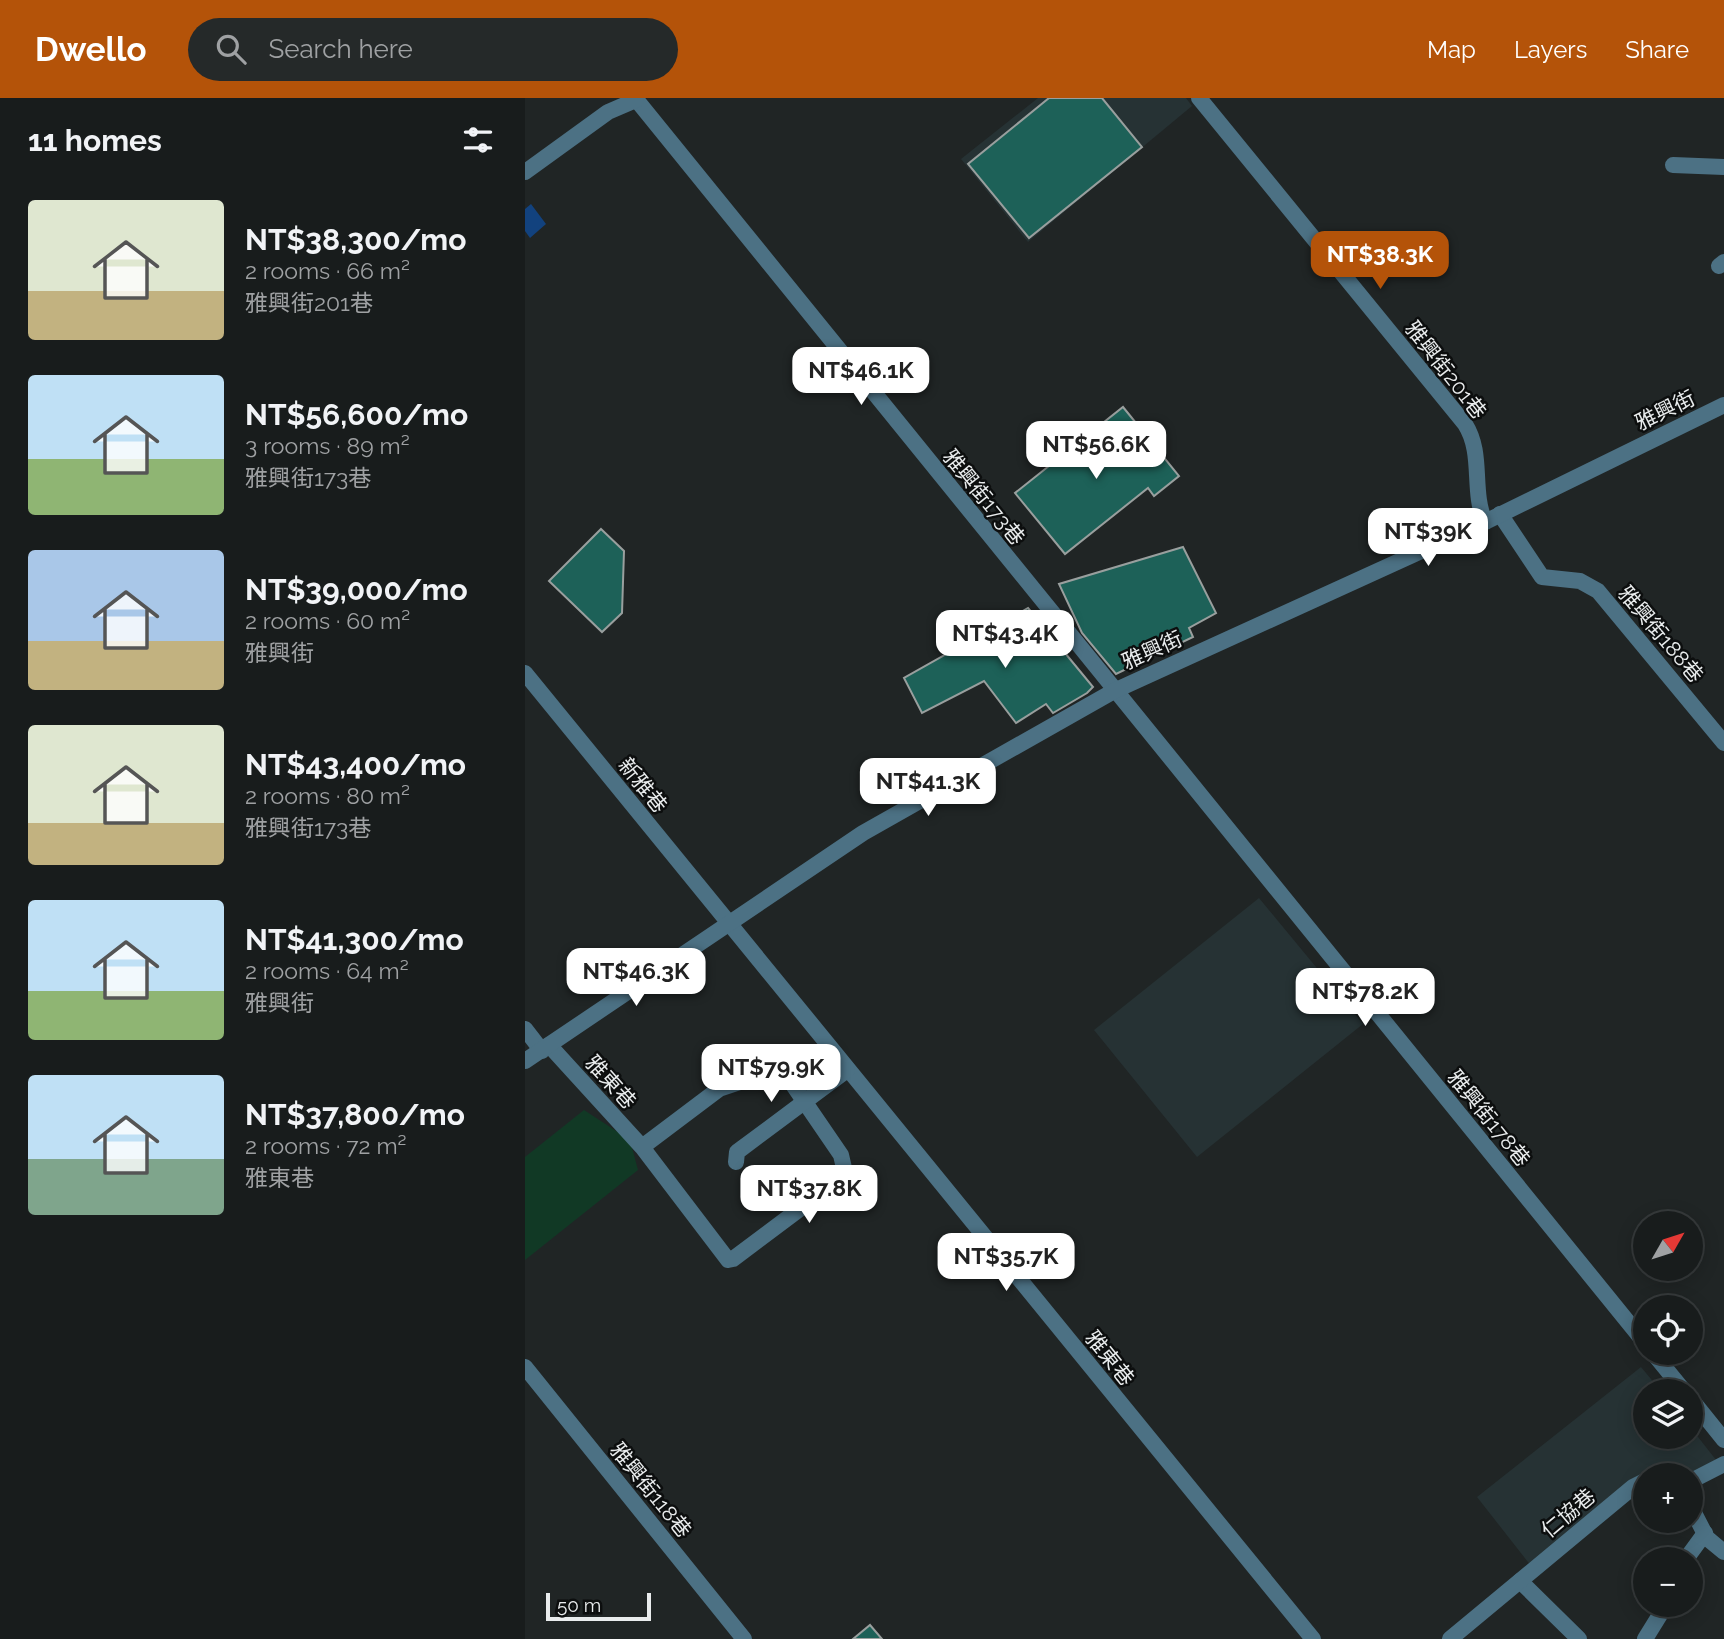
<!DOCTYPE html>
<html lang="en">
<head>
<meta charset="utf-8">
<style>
  body { margin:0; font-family:Raleway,"Noto Sans TC",sans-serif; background:#252929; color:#f1f3f6; height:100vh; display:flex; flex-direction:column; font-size:26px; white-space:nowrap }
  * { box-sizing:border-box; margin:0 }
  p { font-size:23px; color:#9fa1a3 }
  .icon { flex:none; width:38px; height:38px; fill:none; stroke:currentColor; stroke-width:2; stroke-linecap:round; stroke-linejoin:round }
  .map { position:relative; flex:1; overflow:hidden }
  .drawer { display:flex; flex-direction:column; background:#181c1c; width:525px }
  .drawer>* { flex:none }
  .needle { width:46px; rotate:51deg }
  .buttons { position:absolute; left:1108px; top:1113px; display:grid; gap:14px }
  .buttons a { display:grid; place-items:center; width:70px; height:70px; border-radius:50%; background:#181c1c; box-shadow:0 4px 18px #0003,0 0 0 2px #363a3b; font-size:35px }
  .scale { position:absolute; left:21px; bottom:18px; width:105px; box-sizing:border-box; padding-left:7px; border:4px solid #e9eced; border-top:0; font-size:19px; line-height:24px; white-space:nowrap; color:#e9eced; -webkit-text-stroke:5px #0c0e0e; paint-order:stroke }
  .price { position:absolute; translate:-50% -60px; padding:0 16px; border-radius:14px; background:#fff; color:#222; font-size:23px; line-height:46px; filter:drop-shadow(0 2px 4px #0008) }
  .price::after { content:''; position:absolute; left:50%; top:42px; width:21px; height:16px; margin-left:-10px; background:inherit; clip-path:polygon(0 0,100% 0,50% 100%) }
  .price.active { background:#b45309; color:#fff }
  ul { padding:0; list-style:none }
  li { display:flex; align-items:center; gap:21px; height:175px; padding:0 28px }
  li span { display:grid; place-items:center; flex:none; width:196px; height:140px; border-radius:7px; color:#555 }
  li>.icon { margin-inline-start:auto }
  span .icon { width:84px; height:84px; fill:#fffc; stroke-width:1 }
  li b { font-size:30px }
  h2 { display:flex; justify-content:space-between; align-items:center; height:84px; padding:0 28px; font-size:30px }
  header { display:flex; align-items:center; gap:42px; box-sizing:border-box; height:98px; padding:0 35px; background:#b45309; color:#fff }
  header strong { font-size:33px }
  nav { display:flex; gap:38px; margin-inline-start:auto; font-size:24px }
  .search { width:490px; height:63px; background:#252929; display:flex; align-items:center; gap:18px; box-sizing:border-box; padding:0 24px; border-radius:38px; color:#9fa1a3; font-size:26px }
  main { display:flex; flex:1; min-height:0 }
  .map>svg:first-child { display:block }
  .built { fill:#263234 }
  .green { fill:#113925 }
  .water { fill:#12427e }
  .building { fill:#1d6158; stroke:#999f9e; stroke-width:2 }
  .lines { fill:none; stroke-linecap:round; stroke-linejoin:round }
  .minor { stroke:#4c7184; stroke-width:16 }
  .labels { text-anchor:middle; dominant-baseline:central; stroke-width:5; stroke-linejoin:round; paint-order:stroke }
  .street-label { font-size:21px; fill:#e9eced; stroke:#0c0e0e }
</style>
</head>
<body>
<header>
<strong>Dwello</strong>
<div class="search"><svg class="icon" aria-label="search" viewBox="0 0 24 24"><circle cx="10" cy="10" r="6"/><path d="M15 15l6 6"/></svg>Search here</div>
<nav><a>Map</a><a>Layers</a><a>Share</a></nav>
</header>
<main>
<section class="drawer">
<h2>11 homes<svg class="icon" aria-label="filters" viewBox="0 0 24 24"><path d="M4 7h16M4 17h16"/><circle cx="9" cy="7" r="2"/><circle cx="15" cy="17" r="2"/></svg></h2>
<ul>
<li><span style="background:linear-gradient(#dfe7d0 65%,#c2b280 0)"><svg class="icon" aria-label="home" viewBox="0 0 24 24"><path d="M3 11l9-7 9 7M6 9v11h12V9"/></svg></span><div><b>NT$38,300/mo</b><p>2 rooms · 66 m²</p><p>雅興街201巷</p></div></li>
<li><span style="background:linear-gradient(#bfe0f5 60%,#8fb573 0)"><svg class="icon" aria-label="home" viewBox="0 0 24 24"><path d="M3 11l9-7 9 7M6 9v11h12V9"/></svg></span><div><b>NT$56,600/mo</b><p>3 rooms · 89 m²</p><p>雅興街173巷</p></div></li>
<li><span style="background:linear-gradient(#a9c7e8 65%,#c2b280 0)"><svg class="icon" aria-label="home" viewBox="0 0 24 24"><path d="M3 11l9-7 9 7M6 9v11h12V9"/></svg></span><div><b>NT$39,000/mo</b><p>2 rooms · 60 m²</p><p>雅興街</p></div></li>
<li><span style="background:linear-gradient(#dfe7d0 70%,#c2b280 0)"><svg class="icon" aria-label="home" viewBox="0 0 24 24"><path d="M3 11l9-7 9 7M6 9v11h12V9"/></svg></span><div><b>NT$43,400/mo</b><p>2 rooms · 80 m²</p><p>雅興街173巷</p></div></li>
<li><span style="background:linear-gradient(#bfe0f5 65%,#8fb573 0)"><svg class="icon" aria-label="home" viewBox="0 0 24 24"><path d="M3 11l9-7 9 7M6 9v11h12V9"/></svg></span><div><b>NT$41,300/mo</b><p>2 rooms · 64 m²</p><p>雅興街</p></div></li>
<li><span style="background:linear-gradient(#bfe0f5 60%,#7fa58c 0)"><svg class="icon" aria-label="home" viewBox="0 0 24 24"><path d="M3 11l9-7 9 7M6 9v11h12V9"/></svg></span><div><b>NT$37,800/mo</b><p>2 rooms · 72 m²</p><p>雅東巷</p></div></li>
</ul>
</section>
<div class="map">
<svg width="1199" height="1541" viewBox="0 0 1199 1541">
  <rect width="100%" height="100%" fill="#202525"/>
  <!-- built -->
  <g class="built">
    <polygon points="513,0 661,0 667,8 503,144 436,61"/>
    <polygon points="734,800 838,926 672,1059 569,932"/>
    <polygon points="1116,1269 1136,1293 1120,1293 1120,1339 1166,1339 1166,1330 1195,1367 1166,1377 1120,1377 1010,1473 952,1399"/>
  </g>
  <!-- green -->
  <polygon class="green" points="59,1012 105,1042 113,1072 0,1162 0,1059"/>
  <!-- water -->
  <polygon class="water" points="6,106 21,126 5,140 0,133 0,111"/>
  <!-- building -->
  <g class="building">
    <polygon points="524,0 577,0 617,49 504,140 443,66"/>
    <polygon points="598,309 654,378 629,398 623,390 540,456 490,395"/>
    <polygon points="76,431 99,453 97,515 77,534 24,483"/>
    <polygon points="658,449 691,515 664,530 668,539 591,576 557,535 534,486"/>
    <polygon points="503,510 568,589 562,595 528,615 521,606 491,625 459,583 397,615 379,580"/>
    <polygon points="345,1527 357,1541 328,1541"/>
  </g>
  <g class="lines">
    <!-- minor -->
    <g class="minor">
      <polyline points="110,0 1120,1245"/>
      <path d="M 674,0 L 940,326 C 959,356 946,392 960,424"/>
      <polyline points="1148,67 1199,69"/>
      <polyline points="0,74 83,14 111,2"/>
      <polyline points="1194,168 1199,164"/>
      <polyline points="975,416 1017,479 1055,483 1073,493 1199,645"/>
      <polyline points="0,575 788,1541"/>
      <polyline points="0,931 17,953"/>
      <polyline points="24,947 117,1049 203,1162 208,1161 312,1083 319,1070 316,1057 251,962 218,983 194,991 117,1049"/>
      <polyline points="0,963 338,735 589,593 960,424 1199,307"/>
      <polyline points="211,1064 212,1054 322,972"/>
      <polyline points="1128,1255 1159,1293"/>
      <polyline points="0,1269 219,1541"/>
      <polyline points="1166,1301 1199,1342"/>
      <polyline points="1166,1383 1199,1366"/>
      <polyline points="1166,1409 1182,1440 1199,1454"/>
      <polyline points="1161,1461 1180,1435"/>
      <polyline points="995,1483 1054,1541"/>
      <polyline points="925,1541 1108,1389 1120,1383"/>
      <polyline points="1120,1541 1141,1507"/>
    </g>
  </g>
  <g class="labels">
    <!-- street labels -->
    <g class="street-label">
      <text transform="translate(921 272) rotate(52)">雅興街201巷</text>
      <text transform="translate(1140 312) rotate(-26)">雅興街</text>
      <text transform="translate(459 399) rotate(51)">雅興街173巷</text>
      <text transform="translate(1136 536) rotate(50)">雅興街188巷</text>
      <text transform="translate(627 552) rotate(-24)">雅興街</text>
      <text transform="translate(118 687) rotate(51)">新雅巷</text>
      <text transform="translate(86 984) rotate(48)">雅東巷</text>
      <text transform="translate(964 1020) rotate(51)">雅興街178巷</text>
      <text transform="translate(585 1260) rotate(51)">雅東巷</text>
      <text transform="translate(126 1392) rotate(51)">雅興街118巷</text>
      <text transform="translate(1043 1415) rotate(-40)">仁協巷</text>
    </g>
  </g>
</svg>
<div class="buttons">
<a><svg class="needle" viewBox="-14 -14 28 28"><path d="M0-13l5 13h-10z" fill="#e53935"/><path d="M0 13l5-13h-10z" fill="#9fa1a3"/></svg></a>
<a><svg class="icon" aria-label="locate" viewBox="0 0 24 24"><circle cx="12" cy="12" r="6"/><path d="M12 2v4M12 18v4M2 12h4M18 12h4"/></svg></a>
<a><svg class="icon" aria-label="layers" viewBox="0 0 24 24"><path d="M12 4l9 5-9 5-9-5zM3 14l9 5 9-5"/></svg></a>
<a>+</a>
<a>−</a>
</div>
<div class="scale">50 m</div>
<b class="price active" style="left:855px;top:193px">NT$38.3K</b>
<b class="price" style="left:336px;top:309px">NT$46.1K</b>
<b class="price" style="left:571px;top:383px">NT$56.6K</b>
<b class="price" style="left:903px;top:470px">NT$39K</b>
<b class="price" style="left:480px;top:572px">NT$43.4K</b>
<b class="price" style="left:403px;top:720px">NT$41.3K</b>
<b class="price" style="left:111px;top:910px">NT$46.3K</b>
<b class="price" style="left:840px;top:930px">NT$78.2K</b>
<b class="price" style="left:246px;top:1006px">NT$79.9K</b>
<b class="price" style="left:284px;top:1127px">NT$37.8K</b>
<b class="price" style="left:481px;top:1195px">NT$35.7K</b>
</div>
</main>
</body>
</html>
